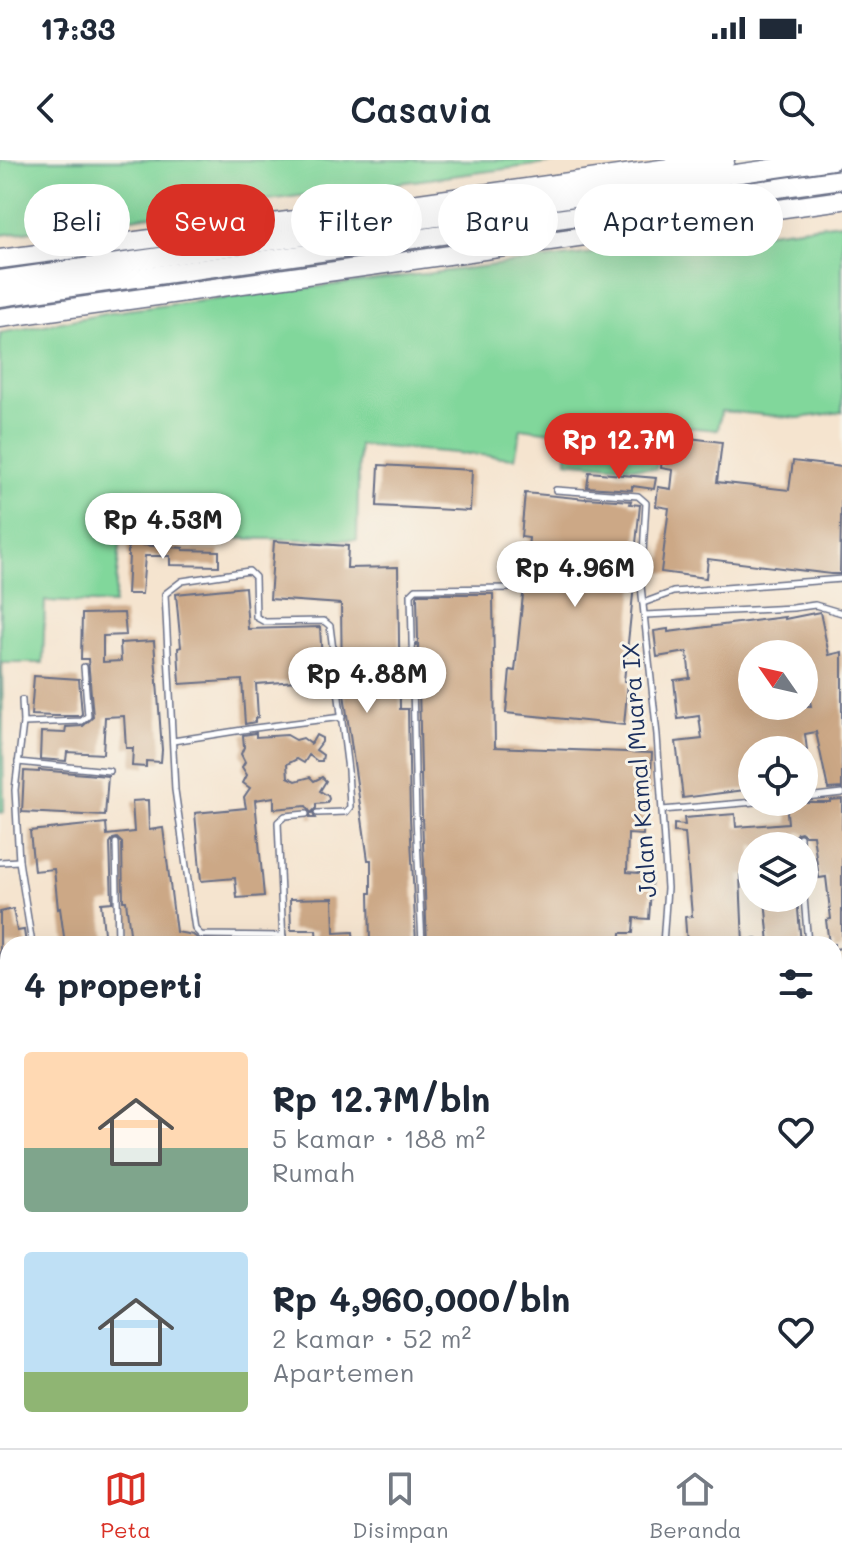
<!DOCTYPE html>
<html lang="id">
<head>
<meta charset="utf-8">
<style>
  body { margin:0; font-family:Mali,sans-serif; background:#f2f2f3; color:#1f2937; height:100vh; display:flex; flex-direction:column; font-size:30px; white-space:nowrap }
  * { box-sizing:border-box; margin:0 }
  p { font-size:26px; color:#747a83 }
  .icon { flex:none; width:44px; height:44px; fill:none; stroke:currentColor; stroke-width:2; stroke-linecap:round; stroke-linejoin:round }
  .map { position:relative; flex:1; overflow:hidden }
  .details { position:absolute; left:0px; top:776px; width:842px; height:512px; display:flex; flex-direction:column; background:#fff; border-radius:24px 24px 0 0; box-shadow:0 8px 32px #0002 }
  .details>* { flex:none }
  .banner { position:absolute; left:24px; top:24px; width:794px; height:72px; display:flex; gap:16px }
  .needle { width:52px; rotate:304deg }
  .tools { position:absolute; left:738px; top:480px; display:grid; gap:16px }
  .tools a { display:grid; place-items:center; width:80px; height:80px; border-radius:50%; background:#fff; box-shadow:0 8px 32px #0002; font-size:40px }
  .price { position:absolute; translate:-50% -68px; padding:0 18px; border-radius:28px; background:#fff; color:#222; font-size:26px; line-height:52px; filter:drop-shadow(0 2px 4px #0008) }
  .price::after { content:''; position:absolute; left:50%; top:48px; width:24px; height:18px; margin-left:-12px; background:inherit; clip-path:polygon(0 0,100% 0,50% 100%) }
  .price.active { background:#d93025; color:#fff }
  ul { padding:0; list-style:none }
  li { display:flex; align-items:center; gap:24px; height:200px; padding:0 24px }
  li span { display:grid; place-items:center; flex:none; width:224px; height:160px; border-radius:8px; color:#555 }
  li>.icon { margin-inline-start:auto }
  span .icon { width:96px; height:96px; fill:#fffc; stroke-width:1 }
  li b { font-size:34px }
  h2 { display:flex; justify-content:space-between; align-items:center; height:96px; padding:0 24px; font-size:34px }
  .pill { padding:0 28px; border-radius:36px; background:#fff; box-shadow:0 8px 32px #0002; font-size:28px; line-height:72px }
  .pill.active { background:#d93025; color:#fff }
  .status { display:flex; justify-content:space-between; align-items:center; height:56px; padding:0 40px; background:#fff; direction:ltr }
  .status svg { height:22px; fill:currentColor }
  header { display:flex; justify-content:space-between; align-items:center; height:104px; padding:0 24px; background:#fff; font-size:36px; font-weight:600 }
  .tabs { display:flex; justify-content:space-around; align-items:center; height:112px; border-top:2px solid #e0e1e3; background:#fff; font-size:22px; color:#747a83 }
  .tabs a { display:grid; justify-items:center; gap:4px }
  .tabs .active { color:#d93025 }
  .map>svg:first-child { display:block }
  .green { fill:#81d79b; stroke:#4e837c; stroke-width:2 }
  .building { fill:#cca886; fill-rule:evenodd }
  .lines { fill:none; stroke-linecap:round; stroke-linejoin:round }
  .service-casing { stroke:#676e86; stroke-width:8 }
  .minor-casing { stroke:#676e86; stroke-width:13 }
  .secondary-casing { stroke:#676e86; stroke-width:17 }
  .motorway-casing { stroke:#676e86; stroke-width:21 }
  .service { stroke:#fff; stroke-width:5 }
  .minor { stroke:#fff; stroke-width:10 }
  .secondary { stroke:#fff; stroke-width:14 }
  .motorway { stroke:#fff; stroke-width:18 }
  .labels { text-anchor:middle; dominant-baseline:central; stroke-width:6; stroke-linejoin:round; paint-order:stroke }
  .street-label { font-size:24px; fill:#1b2f5e; stroke:#f7f3e8 }
</style>
</head>
<body>
<div class="status"><b>17:33</b><svg viewBox="0 0 49 12"><path d="M0 12V9h3v3zM5 12V6h3v6zM10 12V3h3v9zM15 12V0h3v12zM26 1h20v11H26zM47 4h2v5h-2z"/></svg></div>
<header><svg class="icon" aria-label="back" viewBox="0 0 24 24"><path d="M15 5l-7 7 7 7"/></svg>Casavia<svg class="icon" aria-label="search" viewBox="0 0 24 24"><circle cx="10" cy="10" r="6"/><path d="M15 15l6 6"/></svg></header>
<div class="map">
<svg width="842" height="1288" viewBox="0 0 842 1288">
  <rect width="100%" height="100%" fill="#f7f3e8"/>
  <filter id="ink" filterUnits="userSpaceOnUse"><feTurbulence type="fractalNoise" baseFrequency=".0125" numOctaves="2"/><feDisplacementMap in="SourceGraphic" scale="16" xChannelSelector="R" yChannelSelector="G"/><feConvolveMatrix kernelMatrix="1 2 1 2 8 2 1 2 1" color-interpolation-filters="sRGB"/></filter>
  <filter id="wash" filterUnits="userSpaceOnUse"><feTurbulence type="fractalNoise" baseFrequency=".006" numOctaves="4" result="noise"/><feDisplacementMap in="SourceGraphic" scale="32" xChannelSelector="R" yChannelSelector="G"/><feGaussianBlur stdDeviation="1.8" result="paint"/><feColorMatrix in="noise" values="0 0 0 0 0 0 0 0 0 0 0 0 0 0 0 0 0 1.4 0 .05"/><feComposite in="paint" operator="in"/></filter>
  <g filter="url(#wash)">
    <rect width="100%" height="100%" fill="#f5e4cf"/>
    <!-- green -->
    <g class="green">
      <polygon points="0,0 574,0 0,75"/>
      <polygon points="842,63 842,252 799,258 721,251 718,270 661,265 656,309 567,301 569,274 521,268 515,298 359,285 357,380 121,377 114,444 45,441 43,503 2,503 4,652 0,653 0,173 127,150"/>
    </g>
    <g id="blocks">
      <!-- building -->
      <g class="building">
        <polygon points="665,275 722,282 717,322 789,330 793,301 842,307 840,414 831,414 708,399 706,418 661,412 669,348 656,346 658,327 671,329 673,310 661,308"/>
        <polygon points="379,305 472,310 470,351 377,346"/>
        <polygon points="589,312 656,318 654,329 632,326 632,330 587,327"/>
        <polygon points="525,333 586,339 586,338 631,341 630,344 640,345 635,393 637,393 637,396 624,521 628,522 624,565 506,553 510,510 515,511 529,378 521,377"/>
        <polygon points="128,380 142,380 142,385 183,388 183,390 219,391 219,406 170,405 170,396 145,396 142,434 127,434 129,396 128,396"/>
        <polygon points="274,381 348,386 347,408 398,407 400,549 408,549 410,657 416,784 370,784 369,733 371,733 371,700 368,700 342,520 341,444 270,439"/>
        <polygon points="245,427 248,469 320,467 323,519 256,524 258,557 255,558 255,562 245,564 242,520 180,524 178,488 181,487 176,434"/>
        <polygon points="418,434 493,434 495,587 652,593 650,634 645,633 643,675 628,674 627,712 652,714 649,759 634,758 633,773 621,773 620,784 579,784 579,782 539,784 427,784 422,657 417,436"/>
        <path d="M 820,452 L 829,495 L 842,492 L 842,628 L 828,629 L 816,572 L 805,574 L 807,590 L 752,590 L 752,629 L 683,638 L 676,582 L 702,579 L 699,556 L 678,559 L 674,520 L 690,518 L 687,492 L 657,497 L 654,471 L 668,469 L 668,472 L 785,457 L 785,459 ZM 752,494 L 804,494 L 804,512 L 811,546 L 752,546 Z"/>
        <polygon points="124,453 126,475 103,476 103,502 121,501 120,483 154,481 162,590 161,602 146,601 146,607 132,606 133,588 126,588 124,556 105,557 103,594 67,592 66,601 40,599 41,572 65,573 66,567 83,566 93,557 88,499 81,499 82,454"/>
        <polygon points="34,516 79,519 82,554 80,556 55,556 31,555"/>
        <polygon points="256,573 256,577 287,575 296,580 303,578 311,584 316,575 322,578 322,582 316,590 323,595 322,601 317,601 309,595 304,603 297,599 287,604 288,617 296,621 310,617 314,621 322,617 326,621 320,631 328,636 329,639 327,643 316,644 316,648 312,652 315,658 309,658 311,653 306,646 274,649 274,637 255,640 264,736 237,738 235,718 201,721 195,653 246,648 244,637 250,628 243,623 247,615 242,607 245,602 241,594 244,587 243,575"/>
        <polygon points="39,610 108,616 105,656 22,652 24,611 39,612"/>
        <polygon points="842,639 842,788 834,789 834,784 829,784 826,760 831,759 826,717 819,718 813,675 805,675 801,672 797,673 795,676 784,678 784,686 752,686 752,714 740,715 743,784 687,784 685,757 692,756 685,673 674,672 674,664 685,665 684,658 735,654 736,667 788,663 786,642 830,642 830,640"/>
        <polygon points="148,640 149,670 163,668 176,772 193,775 200,780 218,781 218,784 137,784 137,780 131,781 126,741 123,741 122,683 117,678 113,679 110,683 112,742 101,743 105,784 65,784 60,748 58,749 54,709 34,711 30,671 106,663 107,675 134,672 132,641"/>
        <polygon points="333,738 334,773 353,772 354,784 317,784 316,770 291,770 290,739"/>
        <polygon points="765,738 797,738 801,784 769,784"/>
        <polygon points="13,749 17,771 24,770 26,784 8,784 8,952 0,953 0,752"/>
        <polygon points="834,927 842,927 842,1051 834,1047 834,992 838,987 834,979"/>
        <polygon points="842,1102 842,1151 834,1154 834,1112"/>
        <polygon points="0,1109 8,1109 8,1141 0,1140"/>
        <rect x="0" y="1161" width="8" height="57"/>
        <polygon points="842,1168 842,1204 834,1207 834,1171"/>
        <polygon points="59,1280 87,1280 87,1288 58,1288"/>
        <polygon points="273,1280 309,1280 310,1288 272,1288"/>
        <polygon points="374,1280 495,1280 496,1288 373,1288"/>
      </g>
    </g>
  </g>
  <g filter="url(#ink)">
    <use href="#blocks" fill-opacity="0" stroke="#676e86" stroke-width="2"/>
    <g class="lines">
      <!-- service casing -->
      <g class="service-casing">
        <g id="service">
          <polyline points="556,330 638,336 646,343 641,426 657,575 667,728 663,784"/>
          <polyline points="643,443 673,432 842,419"/>
          <polyline points="645,455 793,448 815,445 842,453"/>
          <polyline points="22,540 23,563 15,630 19,701 32,784"/>
          <polyline points="23,563 82,561 88,556 84,507"/>
          <polyline points="173,581 255,568 342,557"/>
          <polyline points="18,602 109,611"/>
          <polyline points="806,637 842,633"/>
          <polyline points="662,650 755,642"/>
          <polyline points="800,677 800,686"/>
          <polyline points="116,683 118,784"/>
          <polyline points="0,702 19,701"/>
          <polyline points="804,737 808,784"/>
          <polyline points="283,776 201,775 195,769 175,630 165,434 182,421 249,411 255,417 256,457 265,462 324,461 330,466 348,610 350,647 346,652 317,653"/>
          <polyline points="283,784 278,662 285,656 306,654"/>
          <polyline points="422,784 416,657 411,434 416,429 517,428"/>
          <polyline points="755,784 755,781"/>
          <polyline points="363,1288 363,1280"/>
        </g>
      </g>
      <!-- minor casing -->
      <g class="minor-casing">
        <g id="minor">
          <polyline points="834,1055 842,1063"/>
          <polyline points="834,1163 842,1159"/>
          <polyline points="776,1280 783,1288"/>
          <polyline points="36,1288 36,1280"/>
        </g>
      </g>
      <!-- secondary casing -->
      <g class="secondary-casing">
        <g id="secondary">
          <polyline points="834,917 842,917"/>
          <polyline points="0,992 8,991"/>
        </g>
      </g>
      <!-- motorway casing -->
      <g class="motorway-casing">
        <g id="motorway">
          <polyline points="0,99 355,52 725,0"/>
          <polyline points="0,120 832,0"/>
          <polyline points="0,137 842,19"/>
          <polyline points="0,158 842,40"/>
        </g>
      </g>
      <!-- service -->
      <use href="#service" class="service"/>
      <!-- minor -->
      <use href="#minor" class="minor"/>
      <!-- secondary -->
      <use href="#secondary" class="secondary"/>
      <!-- motorway -->
      <use href="#motorway" class="motorway"/>
    </g>
  </g>
  <g class="labels">
    <!-- street labels -->
    <g class="street-label">
      <text transform="translate(638 610) rotate(-94)">Jalan Kamal Muara IX</text>
    </g>
  </g>
</svg>
<div class="tools">
<a><svg class="needle" viewBox="-14 -14 28 28"><path d="M0-13l5 13h-10z" fill="#e53935"/><path d="M0 13l5-13h-10z" fill="#747a83"/></svg></a>
<a><svg class="icon" aria-label="locate" viewBox="0 0 24 24"><circle cx="12" cy="12" r="6"/><path d="M12 2v4M12 18v4M2 12h4M18 12h4"/></svg></a>
<a><svg class="icon" aria-label="layers" viewBox="0 0 24 24"><path d="M12 4l9 5-9 5-9-5zM3 14l9 5 9-5"/></svg></a>
</div>
<b class="price active" style="left:619px;top:321px">Rp 12.7M</b>
<b class="price" style="left:163px;top:401px">Rp 4.53M</b>
<b class="price" style="left:575px;top:449px">Rp 4.96M</b>
<b class="price" style="left:367px;top:555px">Rp 4.88M</b>
<div class="banner">
<a class="pill">Beli</a>
<a class="pill active">Sewa</a>
<a class="pill">Filter</a>
<a class="pill">Baru</a>
<a class="pill">Apartemen</a>
</div>
<section class="details">
<h2>4 properti<svg class="icon" aria-label="filters" viewBox="0 0 24 24"><path d="M4 7h16M4 17h16"/><circle cx="9" cy="7" r="2"/><circle cx="15" cy="17" r="2"/></svg></h2>
<ul>
<li><span style="background:linear-gradient(#ffd9b3 60%,#7fa58c 0)"><svg class="icon" aria-label="home" viewBox="0 0 24 24"><path d="M3 11l9-7 9 7M6 9v11h12V9"/></svg></span><div><b>Rp 12.7M/bln</b><p>5 kamar · 188 m²</p><p>Rumah</p></div><svg class="icon" aria-label="heart" viewBox="0 0 24 24"><path d="M12 20l-8-8c-3-5 5-10 8-4 3-6 11-1 8 4z"/></svg></li>
<li><span style="background:linear-gradient(#bfe0f5 75%,#8fb573 0)"><svg class="icon" aria-label="home" viewBox="0 0 24 24"><path d="M3 11l9-7 9 7M6 9v11h12V9"/></svg></span><div><b>Rp 4,960,000/bln</b><p>2 kamar · 52 m²</p><p>Apartemen</p></div><svg class="icon" aria-label="heart" viewBox="0 0 24 24"><path d="M12 20l-8-8c-3-5 5-10 8-4 3-6 11-1 8 4z"/></svg></li>
</ul>
</section>
</div>
<nav class="tabs">
<a class="active"><svg class="icon" aria-label="map" viewBox="0 0 24 24"><path d="M3 6l6-2 6 2 6-2v14l-6 2-6-2-6 2zM9 4v14M15 6v14"/></svg>Peta</a>
<a><svg class="icon" aria-label="saved" viewBox="0 0 24 24"><path d="M7 4h10v16l-5-4-5 4z"/></svg>Disimpan</a>
<a><svg class="icon" aria-label="home" viewBox="0 0 24 24"><path d="M3 11l9-7 9 7M6 9v11h12V9"/></svg>Beranda</a>
</nav>
</body>
</html>
